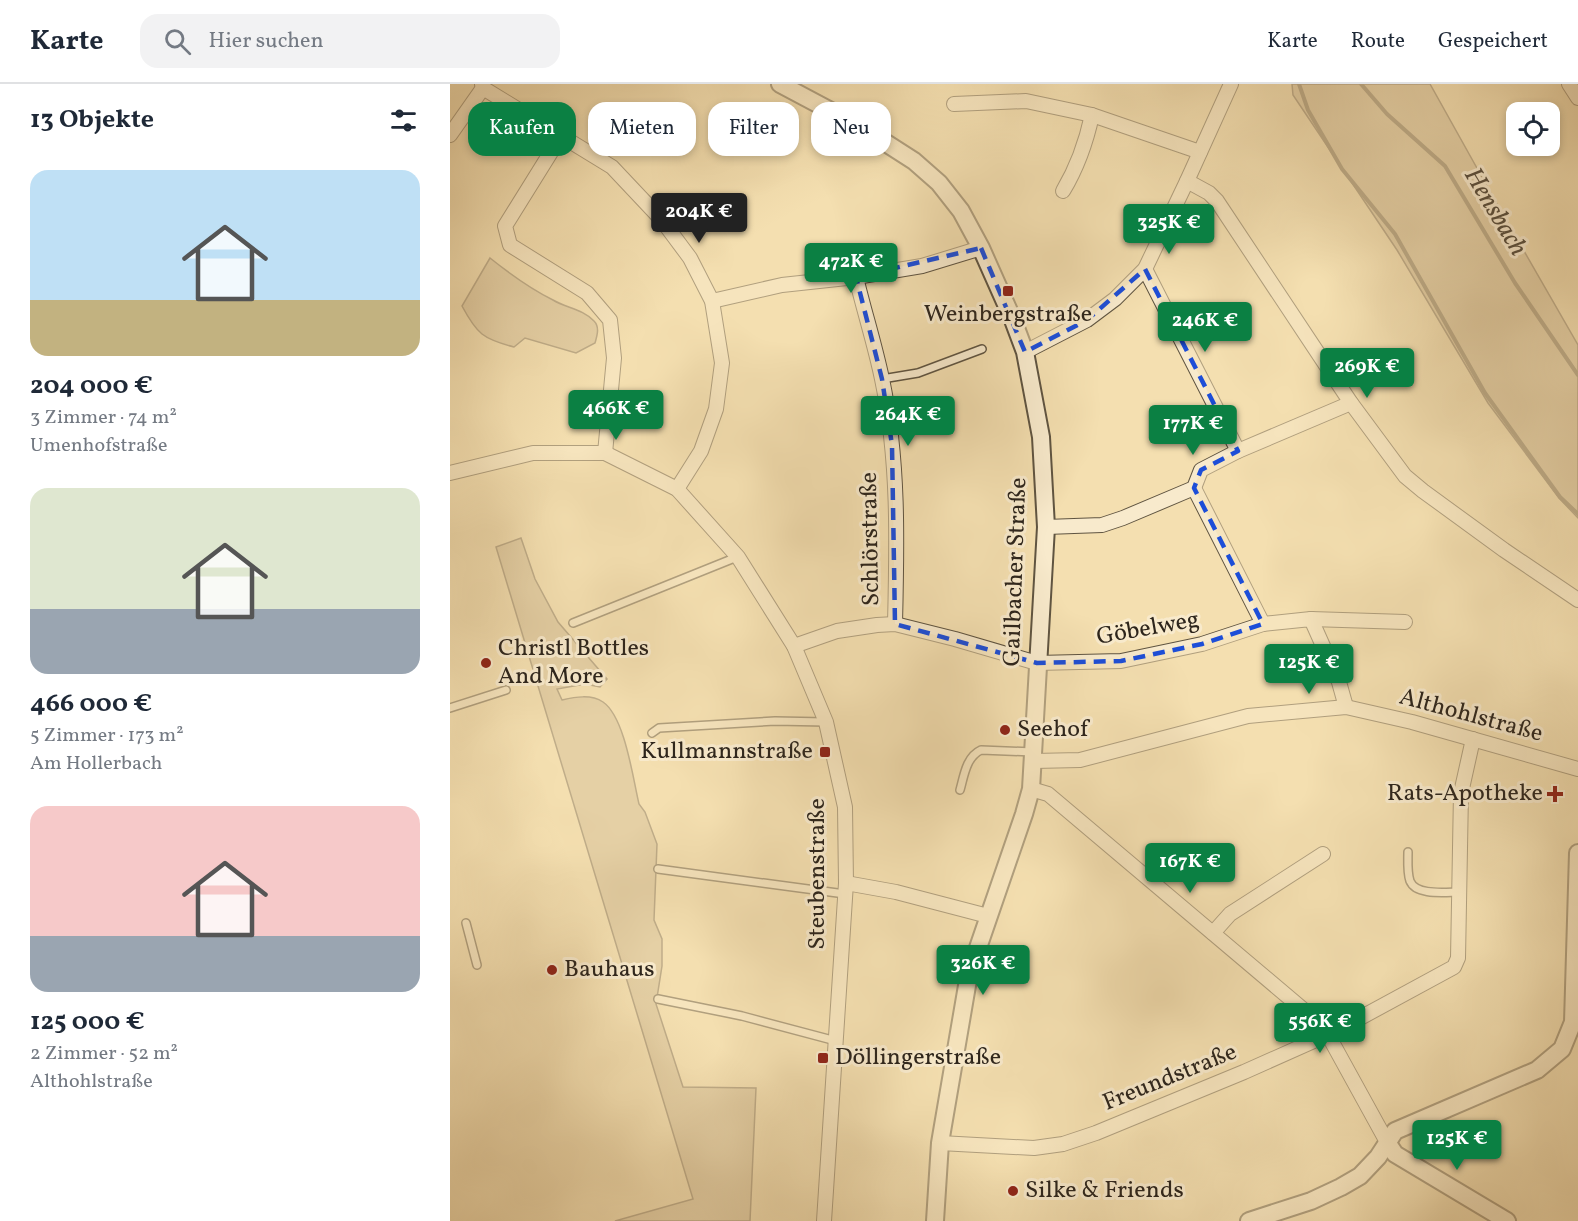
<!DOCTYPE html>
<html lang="de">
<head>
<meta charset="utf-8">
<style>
  body { margin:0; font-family:Vollkorn,serif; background:#f2f2f3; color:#1f2937; height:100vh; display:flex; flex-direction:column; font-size:22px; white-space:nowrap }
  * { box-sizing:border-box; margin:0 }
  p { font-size:20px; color:#747a83 }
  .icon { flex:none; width:33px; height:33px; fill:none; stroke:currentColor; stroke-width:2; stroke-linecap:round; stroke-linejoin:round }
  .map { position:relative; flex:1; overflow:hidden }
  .side { display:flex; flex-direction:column; background:#fff; width:450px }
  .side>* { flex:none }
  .banner { position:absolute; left:18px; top:18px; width:570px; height:54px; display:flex; gap:12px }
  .controls { position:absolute; left:1056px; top:18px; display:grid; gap:12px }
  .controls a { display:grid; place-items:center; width:54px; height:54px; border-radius:12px; background:#fff; box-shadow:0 3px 9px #0003; font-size:30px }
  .price { position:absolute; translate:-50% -51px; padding:0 14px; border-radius:6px; background:#0b8043; color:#fff; font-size:20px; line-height:39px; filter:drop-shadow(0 2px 3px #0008) }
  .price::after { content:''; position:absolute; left:50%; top:36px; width:18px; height:14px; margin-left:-9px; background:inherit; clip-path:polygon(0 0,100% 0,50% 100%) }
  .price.selected { background:#222; color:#fff }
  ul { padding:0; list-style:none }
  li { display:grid; align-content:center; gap:12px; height:318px; padding:0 30px }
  li span { display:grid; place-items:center; height:186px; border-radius:18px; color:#555 }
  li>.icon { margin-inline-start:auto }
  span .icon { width:108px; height:108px; fill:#fffc; stroke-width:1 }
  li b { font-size:26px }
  h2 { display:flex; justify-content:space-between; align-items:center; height:72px; padding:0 30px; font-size:26px }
  .tag { padding:0 21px; border-radius:18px; background:#fff; box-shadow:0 3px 9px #0003; font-size:21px; line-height:54px }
  .tag.selected { background:#0b8043; color:#fff }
  header { display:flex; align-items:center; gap:36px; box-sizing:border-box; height:84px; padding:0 30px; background:#fff; border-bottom:2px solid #e0e1e3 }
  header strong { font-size:28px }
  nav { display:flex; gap:33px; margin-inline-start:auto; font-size:21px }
  .search { width:420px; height:54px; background:#f2f2f3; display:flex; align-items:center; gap:15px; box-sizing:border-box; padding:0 21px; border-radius:18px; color:#747a83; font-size:22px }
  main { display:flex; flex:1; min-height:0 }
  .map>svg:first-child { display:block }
  .green { fill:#d2bf97; stroke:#80725a; stroke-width:1.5 }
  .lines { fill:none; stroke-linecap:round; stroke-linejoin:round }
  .stream { stroke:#7c6f57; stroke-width:4 }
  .service-casing { stroke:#5f5441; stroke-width:10 }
  .minor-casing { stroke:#5f5441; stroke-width:16 }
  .tertiary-casing { stroke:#5f5441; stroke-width:20 }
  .service { stroke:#f8eacc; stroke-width:7 }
  .minor { stroke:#f8eacc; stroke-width:14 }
  .tertiary { stroke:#f8eacc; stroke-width:16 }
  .marked { fill:none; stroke:#1d4ed8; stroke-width:4.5; stroke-dasharray:12 8; stroke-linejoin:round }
  .poi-dot { fill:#8f2418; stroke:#f8eacc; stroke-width:2 }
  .labels { text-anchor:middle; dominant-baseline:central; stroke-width:6; stroke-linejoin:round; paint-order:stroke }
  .poi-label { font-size:24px; fill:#2d251c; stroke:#f8eacc; text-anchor:start }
  .street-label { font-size:24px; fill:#2d251c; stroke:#f8eacc }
  .water-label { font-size:26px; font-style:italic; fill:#5b503e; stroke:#f8eacc }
</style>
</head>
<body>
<header>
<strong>Karte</strong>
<div class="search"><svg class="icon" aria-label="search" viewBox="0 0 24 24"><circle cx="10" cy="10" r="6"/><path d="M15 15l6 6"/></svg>Hier suchen</div>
<nav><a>Karte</a><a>Route</a><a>Gespeichert</a></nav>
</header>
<main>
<section class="side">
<h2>13 Objekte<svg class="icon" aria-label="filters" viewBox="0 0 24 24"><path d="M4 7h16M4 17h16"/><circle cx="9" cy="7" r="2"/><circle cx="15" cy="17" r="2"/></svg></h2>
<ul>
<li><span style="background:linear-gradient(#bfe0f5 70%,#c2b280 0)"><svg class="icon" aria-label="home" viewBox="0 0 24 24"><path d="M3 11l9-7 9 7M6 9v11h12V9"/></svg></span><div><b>204 000 €</b><p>3 Zimmer · 74 m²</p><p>Umenhofstraße</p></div></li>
<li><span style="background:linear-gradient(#dfe7d0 65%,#9aa5b1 0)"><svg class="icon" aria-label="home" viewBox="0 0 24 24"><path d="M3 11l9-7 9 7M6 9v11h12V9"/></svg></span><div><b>466 000 €</b><p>5 Zimmer · 173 m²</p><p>Am Hollerbach</p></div></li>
<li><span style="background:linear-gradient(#f6c9c9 70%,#9aa5b1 0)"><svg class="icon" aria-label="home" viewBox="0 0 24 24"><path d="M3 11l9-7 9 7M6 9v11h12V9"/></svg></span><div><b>125 000 €</b><p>2 Zimmer · 52 m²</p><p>Althohlstraße</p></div></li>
</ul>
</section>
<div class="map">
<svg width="1128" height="1137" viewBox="0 0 1128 1137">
  <rect width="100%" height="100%" fill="#f4dfb0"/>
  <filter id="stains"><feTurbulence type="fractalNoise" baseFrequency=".00333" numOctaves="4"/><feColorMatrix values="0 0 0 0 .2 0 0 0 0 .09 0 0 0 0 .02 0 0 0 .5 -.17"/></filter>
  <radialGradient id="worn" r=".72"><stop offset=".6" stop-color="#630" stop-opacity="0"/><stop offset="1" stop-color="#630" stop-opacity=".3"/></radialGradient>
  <!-- green -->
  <g class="green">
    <polygon points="842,0 980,0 1047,120 1128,261 1128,434 1109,414 1038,319 947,166 843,11"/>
    <path d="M 40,174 C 60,190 81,205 103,216 C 116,224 133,225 144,237 C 150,243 147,252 145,259 L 126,269 L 75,254 L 64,263 C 33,255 27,250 12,222 Z"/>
    <path d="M 71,454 L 85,495 L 108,538 L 157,595 L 150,603 L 135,600 L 107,605 L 112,616 C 125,613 141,610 153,618 C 175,633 183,695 189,720 L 195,728 L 207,760 L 204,836 L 212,855 L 212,882 L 206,920 L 233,1003 L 306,1004 L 300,1137 L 165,1137 L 243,1115 L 46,463 Z"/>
  </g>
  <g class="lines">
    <!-- stream -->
    <g class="stream">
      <polyline points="849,0 858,26 892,85 945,150 1035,309 1110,413 1128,430"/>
      <polyline points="911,0 937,30 995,82 1065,199 1128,291"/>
    </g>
    <!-- service casing -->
    <g class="service-casing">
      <g id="service">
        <polyline points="432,295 468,289 532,265"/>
        <polyline points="123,539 287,473"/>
        <polyline points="0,624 56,606"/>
        <polyline points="202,649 209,644 325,637 376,638"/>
        <path d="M 510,706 C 514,692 516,673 531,666 L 583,668"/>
        <path d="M 958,768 C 958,777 957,788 960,797 C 966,812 996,808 1009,808"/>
        <polyline points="208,785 395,810"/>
        <polyline points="16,839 27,881"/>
        <polyline points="208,915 292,932 386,957"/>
      </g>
    </g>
    <!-- minor casing -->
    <g class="minor-casing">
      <g id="minor">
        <polyline points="32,0 33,4 162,83 211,135 240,174 262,217 272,279 266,325 251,367 227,405"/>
        <polyline points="1119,0 1128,14"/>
        <polyline points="504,20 576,17 642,31 750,68"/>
        <polyline points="0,51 33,4"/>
        <polyline points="111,52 55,142 60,161 137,209 160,236 164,274 155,369"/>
        <polyline points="737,97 759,109 767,117 901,319 955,392 973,407 1054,466 1128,516"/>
        <path d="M 613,107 C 628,82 636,59 642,31"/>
        <polyline points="695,185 788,367"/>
        <path d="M 406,193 C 414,227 425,261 432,295 C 449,376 447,459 445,540"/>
        <polyline points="262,217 332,201 406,193 472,182 531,164"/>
        <polyline points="575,268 637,236 665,215 695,185 737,97 781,0"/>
        <polyline points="0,389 83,369 155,369 227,405 288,473 344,562 376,638 395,723 396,799 374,1137"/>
        <polyline points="744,404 813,540 861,535 889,598 896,623"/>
        <polyline points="596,443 652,441 673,434 744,404 751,386 788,367 901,319"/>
        <polyline points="861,535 955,538"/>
        <polyline points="344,562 387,547 427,541 445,540 505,555 587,579 671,577 752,560 813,540"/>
        <polyline points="584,677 630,676 798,632 896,623 962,638 1128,685"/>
        <polyline points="581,705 598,710 868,938 877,949 937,1058"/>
        <polyline points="396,799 446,808 538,832"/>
        <polyline points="763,849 780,830 873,770"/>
        <polyline points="490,1059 584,1064 613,1060 646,1049 794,988 886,947 1004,883 1008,874 1011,709 1023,655"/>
      </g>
    </g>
    <!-- tertiary casing -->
    <g class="tertiary-casing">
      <g id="tertiary">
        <polyline points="330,0 411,43 464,77 489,99 511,127 531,164 563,236 575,268 591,353 596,443 581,705 574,730 519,890 490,1059 485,1137"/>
        <polyline points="937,1058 945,1070 1057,1137"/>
        <polyline points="799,1137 861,1117 891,1103 910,1092 928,1073 945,1047 1087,986 1112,965 1123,938 1128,769"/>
      </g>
    </g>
    <!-- service -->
    <use href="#service" class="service"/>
    <!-- minor -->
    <use href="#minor" class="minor"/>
    <!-- tertiary -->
    <use href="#tertiary" class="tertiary"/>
  </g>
  <!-- marked area -->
  <path d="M0 0H1128V1137H0ZM 531,164 L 575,268 L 637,236 L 695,185 L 788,367 L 751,386 L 744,404 L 813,540 L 752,560 L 671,577 L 587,579 L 445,540 L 442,361 L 432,295 L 406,193 Z" fill="#f4dfb0" fill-opacity=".55" fill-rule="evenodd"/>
  <path class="marked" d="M 531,164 L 575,268 L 637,236 L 695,185 L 788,367 L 751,386 L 744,404 L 813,540 L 752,560 L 671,577 L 587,579 L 445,540 L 442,361 L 432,295 L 406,193 Z"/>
  <!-- markers -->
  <g class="poi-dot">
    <rect x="552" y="201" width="12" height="12" rx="3"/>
    <circle cx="36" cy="579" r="6"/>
    <circle cx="555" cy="646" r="6"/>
    <rect x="369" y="662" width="12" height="12" rx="3"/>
    <path d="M1102 701h6v6h6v6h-6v6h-6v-6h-6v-6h6z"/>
    <circle cx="102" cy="886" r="6"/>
    <rect x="367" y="968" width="12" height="12" rx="3"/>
    <circle cx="563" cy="1107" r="6"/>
  </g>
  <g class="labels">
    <!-- poi labels -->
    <g class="poi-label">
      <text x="558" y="231" text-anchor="middle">Weinbergstraße</text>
      <text x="48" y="565">Christl Bottles<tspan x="48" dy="28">And More</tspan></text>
      <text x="567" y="646">Seehof</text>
      <text x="363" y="668" text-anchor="end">Kullmannstraße</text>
      <text x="1093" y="710" text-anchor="end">Rats-Apotheke</text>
      <text x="114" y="886">Bauhaus</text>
      <text x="385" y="974">Döllingerstraße</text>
      <text x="575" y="1107">Silke &amp; Friends</text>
    </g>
    <!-- street labels -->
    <g class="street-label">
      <text transform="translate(421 455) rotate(-91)">Schlörstraße</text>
      <text transform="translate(566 488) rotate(-88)">Gailbacher Straße</text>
      <text transform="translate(698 545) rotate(-10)">Göbelweg</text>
      <text transform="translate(1021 632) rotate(15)">Althohlstraße</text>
      <text transform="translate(368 790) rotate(-90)">Steubenstraße</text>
      <text transform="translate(720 994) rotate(-22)">Freundstraße</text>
    </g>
    <!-- water labels -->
    <g class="water-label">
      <text transform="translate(1045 128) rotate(59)">Hensbach</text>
    </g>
  </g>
  <rect width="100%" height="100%" filter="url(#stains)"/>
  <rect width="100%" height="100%" fill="url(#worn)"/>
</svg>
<div class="controls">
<a><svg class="icon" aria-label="locate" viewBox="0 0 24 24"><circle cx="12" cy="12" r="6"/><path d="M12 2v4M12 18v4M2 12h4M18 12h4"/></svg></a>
</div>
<b class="price selected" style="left:249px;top:160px">204K €</b>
<b class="price" style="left:719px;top:171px">325K €</b>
<b class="price" style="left:401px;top:210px">472K €</b>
<b class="price" style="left:755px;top:269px">246K €</b>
<b class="price" style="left:917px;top:315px">269K €</b>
<b class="price" style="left:166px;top:357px">466K €</b>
<b class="price" style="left:458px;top:363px">264K €</b>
<b class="price" style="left:743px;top:372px">177K €</b>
<b class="price" style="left:859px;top:611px">125K €</b>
<b class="price" style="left:740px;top:810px">167K €</b>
<b class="price" style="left:533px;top:912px">326K €</b>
<b class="price" style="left:870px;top:970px">556K €</b>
<b class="price" style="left:1007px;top:1087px">125K €</b>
<div class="banner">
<a class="tag selected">Kaufen</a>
<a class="tag">Mieten</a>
<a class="tag">Filter</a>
<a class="tag">Neu</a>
</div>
</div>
</main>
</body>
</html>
